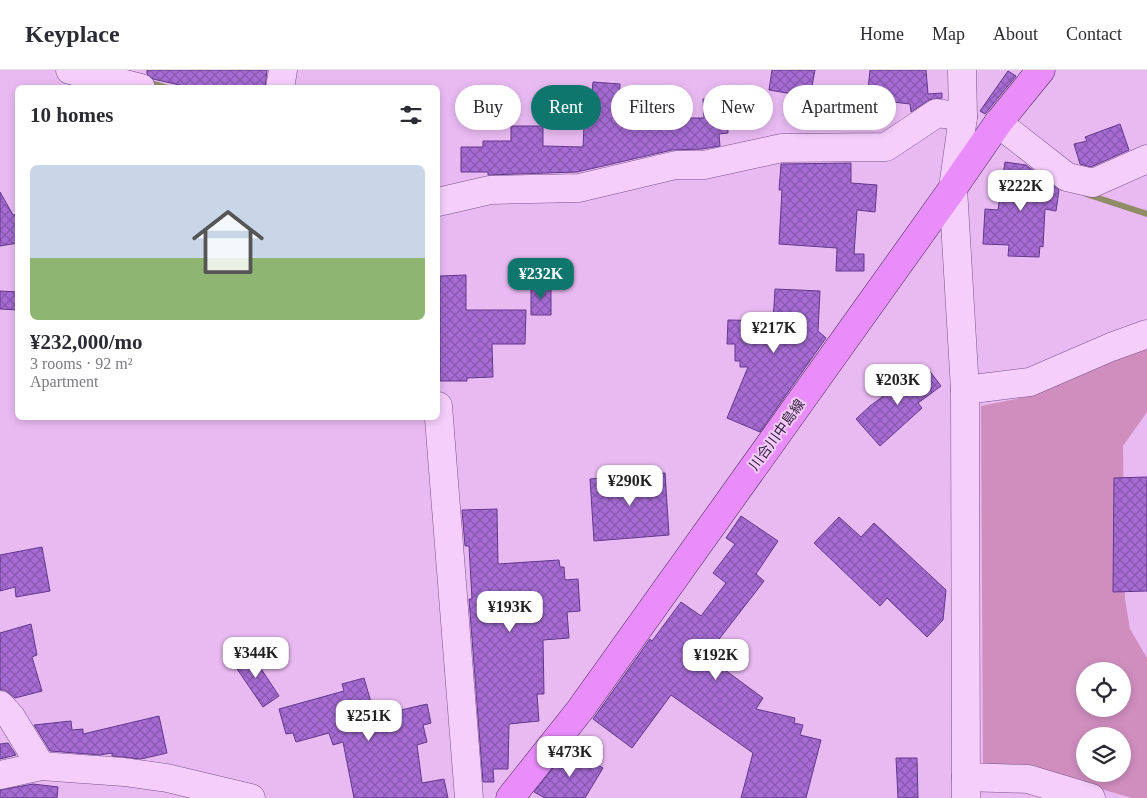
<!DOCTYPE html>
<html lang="en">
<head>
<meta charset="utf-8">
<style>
  body { margin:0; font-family:"Times New Roman","Noto Sans JP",serif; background:#f7f7f7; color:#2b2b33; height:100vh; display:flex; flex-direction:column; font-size:19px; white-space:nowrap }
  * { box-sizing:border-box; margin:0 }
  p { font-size:16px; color:#7c7c81 }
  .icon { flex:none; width:28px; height:28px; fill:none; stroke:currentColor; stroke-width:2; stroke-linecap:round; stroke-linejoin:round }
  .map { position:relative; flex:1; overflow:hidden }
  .panel { position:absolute; left:15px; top:15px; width:425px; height:335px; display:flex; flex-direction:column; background:#fff; border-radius:8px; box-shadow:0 2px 8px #0003 }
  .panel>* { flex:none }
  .guide { position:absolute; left:455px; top:15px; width:475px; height:45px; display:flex; gap:10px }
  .controls { position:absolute; left:1076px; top:592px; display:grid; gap:10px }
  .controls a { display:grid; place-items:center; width:55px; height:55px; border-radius:50%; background:#fff; box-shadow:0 2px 8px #0003; font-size:25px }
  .price { position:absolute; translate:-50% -42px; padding:0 11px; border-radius:10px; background:#fff; color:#222; font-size:16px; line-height:32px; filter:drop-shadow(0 1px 2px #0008) }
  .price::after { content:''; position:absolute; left:50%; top:30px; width:15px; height:11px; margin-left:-8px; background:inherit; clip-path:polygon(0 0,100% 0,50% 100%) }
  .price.on { background:#0f766e; color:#fff }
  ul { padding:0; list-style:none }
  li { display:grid; align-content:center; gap:10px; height:265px; padding:0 15px }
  li span { display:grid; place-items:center; height:155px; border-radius:8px; color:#555 }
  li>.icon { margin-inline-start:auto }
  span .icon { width:90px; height:90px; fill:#fffc; stroke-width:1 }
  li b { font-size:21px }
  h2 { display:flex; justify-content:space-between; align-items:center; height:60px; padding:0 15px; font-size:21px }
  .tag { padding:0 18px; border-radius:22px; background:#fff; box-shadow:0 2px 8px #0003; font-size:18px; line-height:45px }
  .tag.on { background:#0f766e; color:#fff }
  header { display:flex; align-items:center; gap:30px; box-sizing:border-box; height:70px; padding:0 25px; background:#fff; border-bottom:1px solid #e1e1e2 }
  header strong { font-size:24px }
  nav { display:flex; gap:28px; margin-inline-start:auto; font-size:18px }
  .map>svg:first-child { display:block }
  .green { fill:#d08ebf; fill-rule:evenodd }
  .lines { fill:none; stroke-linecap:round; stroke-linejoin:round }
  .stream { stroke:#908c66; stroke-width:6 }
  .building { fill:url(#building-cross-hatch); stroke:#64378c }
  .minor-casing { stroke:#78538a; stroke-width:29 }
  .major-casing { stroke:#452857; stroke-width:29 }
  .minor { stroke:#f5cefc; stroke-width:28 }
  .major { stroke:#e88dfa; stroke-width:28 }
  .labels { text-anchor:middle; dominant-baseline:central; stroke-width:4; stroke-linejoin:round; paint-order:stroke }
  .street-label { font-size:14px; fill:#2c1a38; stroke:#f2cbf9 }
</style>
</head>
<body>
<header>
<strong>Keyplace</strong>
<nav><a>Home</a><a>Map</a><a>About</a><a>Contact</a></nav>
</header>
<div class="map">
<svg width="1147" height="728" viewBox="0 0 1147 728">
  <defs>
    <pattern id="building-cross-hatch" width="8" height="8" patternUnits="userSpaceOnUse" patternTransform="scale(1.25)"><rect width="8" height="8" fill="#a66cd4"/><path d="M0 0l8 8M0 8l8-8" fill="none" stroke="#8758ad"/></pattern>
  </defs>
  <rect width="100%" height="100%" fill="#e9baf2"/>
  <!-- green -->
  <path class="green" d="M 1147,275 L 1147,342 L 1123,376 L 1125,529 L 1130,559 L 1147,588 L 1147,728 L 1132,728 L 1042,702 L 983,699 L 981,336 L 1035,325 ZM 1085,601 L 1122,601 L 1122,639 L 1085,639 ZM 1085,666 L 1122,666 L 1122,704 L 1085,704 Z"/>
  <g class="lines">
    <!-- stream -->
    <g class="stream">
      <polyline points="148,12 168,18"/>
      <polyline points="1086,124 1147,144"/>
    </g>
  </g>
  <!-- building -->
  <g class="building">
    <polygon points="147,0 267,0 265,18 193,18 153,9 147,4"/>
    <polygon points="772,0 815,0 810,27 769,20"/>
    <polygon points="870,0 926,0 928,24 942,23 942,28 929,30 911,42 910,34 867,29"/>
    <polygon points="1008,1 1016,6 985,44 980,41"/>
    <polygon points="593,12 620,14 619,37 651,37 651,48 704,48 703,29 726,28 728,63 719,64 720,76 702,79 672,80 577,102 488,105 488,102 461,102 461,77 483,77 483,71 511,71 511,56 543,56 543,76 583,77 585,34 591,34"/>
    <polygon points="1120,54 1129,80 1091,97 1080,94 1074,74 1087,71 1085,67"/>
    <polygon points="1005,92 1026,95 1059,120 1056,141 1045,139 1043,177 1040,176 1039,187 1008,186 1009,175 983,174 985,139 998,140"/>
    <polygon points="851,93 851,113 877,115 875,142 857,140 854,184 864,184 864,201 836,201 837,178 779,174 782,120 779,120 781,94"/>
    <polygon points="0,122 13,145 18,144 18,173 0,176"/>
    <polygon points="466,205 466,240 526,240 525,274 492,274 493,307 467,308 467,311 440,311 440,206"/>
    <polygon points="551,215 551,245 531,245 531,216"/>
    <polygon points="775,219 820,221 818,261 826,268 760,362 727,348 748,297 740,297 740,291 735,291 735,274 727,274 728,250 773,251"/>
    <polygon points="0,221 18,222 18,240 0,239"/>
    <polygon points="925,295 941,316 918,333 922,338 880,376 856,349 870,336"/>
    <polygon points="665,403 669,465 594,471 590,409"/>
    <polygon points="1147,407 1147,521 1113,522 1114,408"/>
    <polygon points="497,439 498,494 559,490 560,497 564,497 565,510 578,509 580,541 567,542 569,568 543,570 544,624 537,624 539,651 509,654 508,699 493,699 494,712 483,712 469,529 472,529 469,476 465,476 462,440"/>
    <polygon points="741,446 778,471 756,504 764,511 706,586 763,628 756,639 795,648 794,653 803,655 800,665 821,670 806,728 741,728 753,683 671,625 632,678 593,649 650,569 652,571 681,532 701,546 726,513 713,503 735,474 726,468"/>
    <polygon points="839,447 861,467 874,453 946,520 943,550 927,567 887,528 880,536 814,473"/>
    <polygon points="42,477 50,521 16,527 15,517 0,521 0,485"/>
    <polygon points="31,554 37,585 32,587 42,621 15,628 5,620 0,620 0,563"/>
    <polygon points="250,582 279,626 263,637 233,593"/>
    <polygon points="364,608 375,646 427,634 431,653 423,655 427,672 417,675 422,713 444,709 448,728 354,728 343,672 333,675 329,663 296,672 293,663 286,664 279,639 344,621 342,614"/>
    <polygon points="159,646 167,683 141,689 112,686 112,683 100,685 50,681 34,655 71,651 72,660 83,659 83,664"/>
    <polygon points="8,673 16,685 0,689 0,674"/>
    <polygon points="569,678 603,698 585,728 545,728 534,722"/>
    <polygon points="896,688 917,688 918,728 898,728"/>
    <polygon points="33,714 58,717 57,728 0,728 0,720"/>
  </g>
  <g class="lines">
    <!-- minor casing -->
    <g class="minor-casing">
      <g id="minor">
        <polyline points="70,0 141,18"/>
        <polyline points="962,0 963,47 953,118 965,320 966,728"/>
        <polyline points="280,18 283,0"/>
        <polyline points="998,53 1067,107 1093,113 1147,89"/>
        <polyline points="438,132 490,120 579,118 676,95 704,95 782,78 886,77 937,43 963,47"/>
        <polyline points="965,320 1030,312 1111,277 1147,264"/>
        <polyline points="438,336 469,728"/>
        <polyline points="0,635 11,647 41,696"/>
        <polyline points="0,705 41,696 124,702 167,708 251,728"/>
        <polyline points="966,707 1028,709 1091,728"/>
      </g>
    </g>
    <!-- major casing -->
    <g class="major-casing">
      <polyline id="major" points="510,728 580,640 953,118 998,53 1041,0"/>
    </g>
    <!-- minor -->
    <use href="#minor" class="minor"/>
    <!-- major -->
    <use href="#major" class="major"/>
  </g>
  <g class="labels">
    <!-- street labels -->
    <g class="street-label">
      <text transform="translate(777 365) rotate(-54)">川合川中島線</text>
    </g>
  </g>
</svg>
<div class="controls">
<a><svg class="icon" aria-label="locate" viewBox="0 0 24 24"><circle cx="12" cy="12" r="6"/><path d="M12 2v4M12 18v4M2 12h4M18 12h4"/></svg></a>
<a><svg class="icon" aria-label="layers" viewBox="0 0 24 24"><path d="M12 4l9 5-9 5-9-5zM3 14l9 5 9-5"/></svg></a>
</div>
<b class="price" style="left:1021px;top:142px">¥222K</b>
<b class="price on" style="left:541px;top:230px">¥232K</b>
<b class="price" style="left:774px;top:284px">¥217K</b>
<b class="price" style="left:898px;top:336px">¥203K</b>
<b class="price" style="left:630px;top:437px">¥290K</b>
<b class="price" style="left:510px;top:563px">¥193K</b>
<b class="price" style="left:256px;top:609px">¥344K</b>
<b class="price" style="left:716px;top:611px">¥192K</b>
<b class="price" style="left:369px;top:672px">¥251K</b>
<b class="price" style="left:570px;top:708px">¥473K</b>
<div class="guide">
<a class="tag">Buy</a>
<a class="tag on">Rent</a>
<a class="tag">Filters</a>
<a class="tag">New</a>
<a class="tag">Apartment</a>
</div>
<section class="panel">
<h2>10 homes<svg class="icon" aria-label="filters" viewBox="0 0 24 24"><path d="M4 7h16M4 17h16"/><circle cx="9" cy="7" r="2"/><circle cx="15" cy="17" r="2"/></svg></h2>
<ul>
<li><span style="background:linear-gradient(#c9d6e8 60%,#8fb573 0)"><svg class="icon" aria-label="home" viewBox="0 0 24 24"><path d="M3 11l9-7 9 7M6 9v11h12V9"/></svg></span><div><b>¥232,000/mo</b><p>3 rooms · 92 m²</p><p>Apartment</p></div></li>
</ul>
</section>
</div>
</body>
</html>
